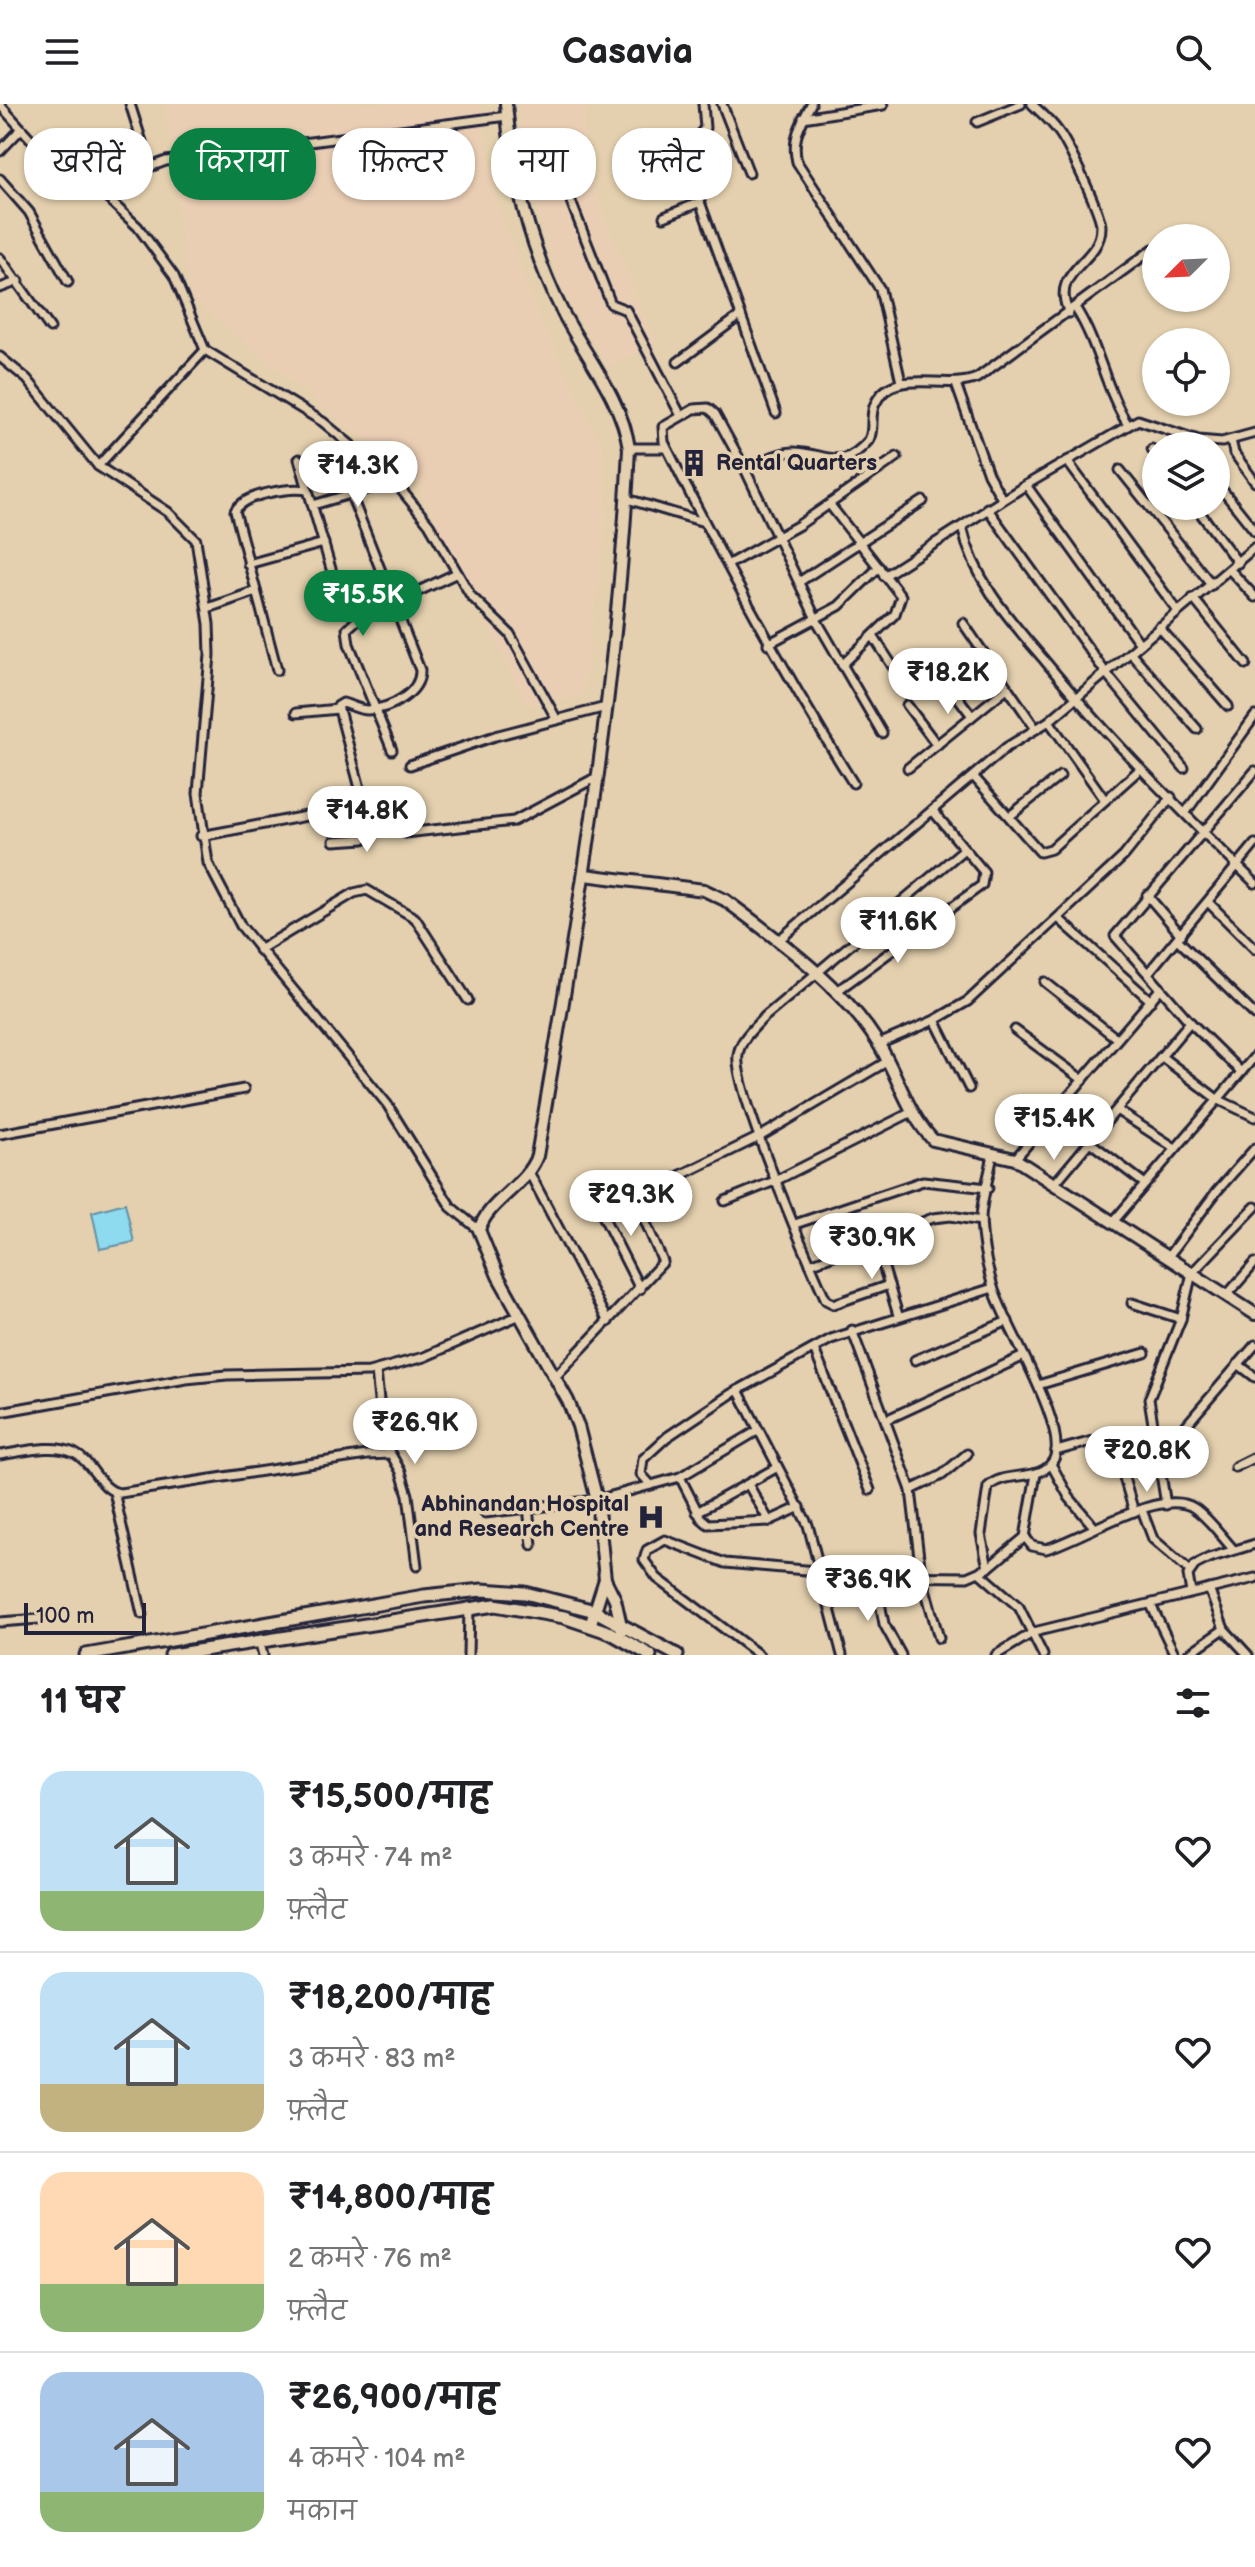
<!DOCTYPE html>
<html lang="hi">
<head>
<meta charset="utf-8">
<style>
  body { margin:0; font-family:"Balsamiq Sans","Playpen Sans Deva",sans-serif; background:#f2f2f2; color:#202124; height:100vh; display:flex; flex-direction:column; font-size:30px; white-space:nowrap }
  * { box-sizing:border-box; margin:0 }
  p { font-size:26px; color:#757577 }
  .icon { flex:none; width:44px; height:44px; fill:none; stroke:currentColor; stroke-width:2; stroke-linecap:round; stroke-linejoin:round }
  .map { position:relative; height:1551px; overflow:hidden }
  .side { display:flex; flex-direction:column; background:#fff; flex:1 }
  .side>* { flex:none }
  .banner { position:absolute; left:24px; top:24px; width:800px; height:72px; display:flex; gap:16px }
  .needle { width:52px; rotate:246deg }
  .controls { position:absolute; left:1142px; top:120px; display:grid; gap:16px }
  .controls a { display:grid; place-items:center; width:88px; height:88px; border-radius:50%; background:#fff; box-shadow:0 2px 6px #0004; font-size:40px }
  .scale { position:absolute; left:24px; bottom:20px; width:122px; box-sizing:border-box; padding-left:8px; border:4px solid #22223b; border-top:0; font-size:22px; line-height:28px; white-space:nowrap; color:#22223b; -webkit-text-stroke:6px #e4d0ae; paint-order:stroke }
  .price { position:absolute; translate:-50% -68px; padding:0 18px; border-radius:28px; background:#fff; color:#222; font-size:26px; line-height:52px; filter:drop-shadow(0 2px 4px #0008) }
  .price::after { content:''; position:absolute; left:50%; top:48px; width:24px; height:18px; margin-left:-12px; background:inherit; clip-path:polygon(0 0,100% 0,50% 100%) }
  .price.on { background:#0b8043; color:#fff }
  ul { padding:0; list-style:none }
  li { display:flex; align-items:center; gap:24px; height:200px; padding:0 40px }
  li+li { border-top:2px solid #e0e0e0 }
  li span { display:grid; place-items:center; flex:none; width:224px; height:160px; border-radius:24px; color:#555 }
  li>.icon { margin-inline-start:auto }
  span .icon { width:96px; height:96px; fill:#fffc; stroke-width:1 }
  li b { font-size:34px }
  h2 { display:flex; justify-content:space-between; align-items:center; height:96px; padding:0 40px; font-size:34px }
  .pill { padding:0 28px; border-radius:32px; background:#fff; box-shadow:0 2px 6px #0004; font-size:28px; line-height:72px }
  .pill.on { background:#0b8043; color:#fff }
  header { display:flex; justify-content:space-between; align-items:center; height:104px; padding:0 40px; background:#fff; font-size:36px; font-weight:700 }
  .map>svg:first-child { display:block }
  .built { fill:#eaceb4 }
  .water { fill:#8edaee; stroke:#6390a6; stroke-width:2 }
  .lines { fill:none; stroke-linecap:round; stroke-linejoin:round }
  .street-casing { stroke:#22223b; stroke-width:13 }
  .secondary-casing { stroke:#22223b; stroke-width:16 }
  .primary-casing { stroke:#22223b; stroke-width:17 }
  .street { stroke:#e4d0ae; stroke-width:7 }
  .secondary { stroke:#e4d0ae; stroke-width:10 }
  .primary { stroke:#e4d0ae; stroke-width:11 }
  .labels { text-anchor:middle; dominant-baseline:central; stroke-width:7; stroke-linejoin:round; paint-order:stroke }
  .poi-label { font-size:22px; font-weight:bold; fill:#22223b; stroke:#e4d0ae; text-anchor:start }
</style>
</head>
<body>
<header><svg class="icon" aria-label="menu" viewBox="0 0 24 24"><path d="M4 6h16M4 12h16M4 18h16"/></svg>Casavia<svg class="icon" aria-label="search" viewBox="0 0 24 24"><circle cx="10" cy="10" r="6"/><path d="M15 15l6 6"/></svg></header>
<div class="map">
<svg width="1255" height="1551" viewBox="0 0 1255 1551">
  <rect width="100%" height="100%" fill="#e4d0ae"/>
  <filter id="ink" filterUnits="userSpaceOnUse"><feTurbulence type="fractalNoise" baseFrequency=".0125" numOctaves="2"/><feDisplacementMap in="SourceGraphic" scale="16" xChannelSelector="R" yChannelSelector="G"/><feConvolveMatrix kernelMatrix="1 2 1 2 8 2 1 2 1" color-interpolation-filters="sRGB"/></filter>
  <g filter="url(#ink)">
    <!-- built -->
    <g class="built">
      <polygon points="165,0 480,0 497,99 536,207 603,344 607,409 583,592 527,601 418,380 190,193"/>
      <polygon points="518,0 588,0 583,21 595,89 655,239 608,263 561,184 527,72"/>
    </g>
    <!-- water -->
    <polygon class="water" points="125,1099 134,1138 100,1145 92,1108"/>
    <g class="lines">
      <!-- street casing -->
      <g class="street-casing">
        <g id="street">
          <polyline points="130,0 150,63"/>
          <polyline points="703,0 705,24 691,41 700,98 776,309"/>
          <polyline points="722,0 749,69"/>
          <path d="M 811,0 C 801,21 791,34 797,58 L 880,185 L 901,278"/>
          <path d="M 1032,0 C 1041,9 1051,17 1058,27 C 1067,38 1102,111 1101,123 C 1101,159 1048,166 1069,209"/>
          <polyline points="0,1 50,56 106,93 138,123 174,172 205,246 323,318 394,377 429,420 471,492 510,530 557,616"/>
          <polyline points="803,14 883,1"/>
          <polyline points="977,18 1021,0"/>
          <polyline points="0,47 21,25"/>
          <polyline points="0,75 29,108 68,178"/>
          <polyline points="106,93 150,63 166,57 507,12"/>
          <polyline points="570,95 611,200 626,206 681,312"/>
          <polyline points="664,113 700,98"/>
          <polyline points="0,154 50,224"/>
          <polyline points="0,184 19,177"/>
          <path d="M 1076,205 C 1099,241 1105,285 1128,321"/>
          <polyline points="0,253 27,275 98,362 168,408 196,436 209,520 210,551 198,689 208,759 241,822 387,1000 451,1103 479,1126"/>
          <polyline points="678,258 741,211"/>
          <polyline points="956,280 988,370 1002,395"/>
          <polyline points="1231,336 1234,349 1255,378"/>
          <polyline points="629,344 666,344"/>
          <polyline points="1152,345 1156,351"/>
          <polyline points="299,355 336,482"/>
          <polyline points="1067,357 1177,506"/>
          <polyline points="98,362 205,246"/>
          <path d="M 745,365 C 760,359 778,348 794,348 C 827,349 841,369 869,336 C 875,324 869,312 875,300 C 893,261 944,288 977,274 L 1153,145"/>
          <polyline points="1120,366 1212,481"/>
          <polyline points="1216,378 1255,427"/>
          <path d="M 351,391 L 420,566 C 421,589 390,605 368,606 C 359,606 351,601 343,599 L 338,602 L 361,688 L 405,729 L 514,717 L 595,674"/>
          <polyline points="627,395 704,418"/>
          <polyline points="313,401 394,377"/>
          <polyline points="830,401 901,492 895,510 842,561"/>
          <polyline points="1195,402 1238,459"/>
          <polyline points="987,404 1106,569 1184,664"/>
          <path d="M 962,423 C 974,477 1010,516 1045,557 C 1110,636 1182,708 1255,779"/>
          <polyline points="248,460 324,439"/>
          <polyline points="729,460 799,421 897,353"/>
          <polyline points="1230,466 1255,493"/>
          <polyline points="884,472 1026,381"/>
          <polyline points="799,478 923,397"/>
          <polyline points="1193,494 1246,560"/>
          <polyline points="208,504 256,487"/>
          <polyline points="963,519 1036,625"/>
          <polyline points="1159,523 1228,602"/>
          <polyline points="873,532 903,578"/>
          <polyline points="768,540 839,502 879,463"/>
          <polyline points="1140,540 1026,381 1138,316 1198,336 1222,338 1255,329"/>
          <polyline points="1131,549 1197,625"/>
          <path d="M 277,566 L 235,407 C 244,390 290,383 308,386"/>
          <polyline points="939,568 972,612"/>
          <polyline points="907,601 937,641"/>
          <polyline points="296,609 338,605"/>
          <polyline points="1049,617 1105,696"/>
          <polyline points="392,646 349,540 347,525 357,516 457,469"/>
          <polyline points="410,661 495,632 606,603"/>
          <polyline points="908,664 1007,584"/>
          <polyline points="974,673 1040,748 1051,745 1139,666"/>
          <path d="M 853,679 C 784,569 722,455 664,338 L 663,323 L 694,305 L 708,304 L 715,310 L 745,365 L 817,517 L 882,629"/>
          <polyline points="1186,708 1255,612"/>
          <polyline points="1010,712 1060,672"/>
          <polyline points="201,732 370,700"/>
          <polyline points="334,737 364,735 376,719 387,715"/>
          <polyline points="1147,791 1181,831"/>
          <polyline points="1209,799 1255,845"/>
          <polyline points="1058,814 1151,897"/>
          <polyline points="1177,835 1255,911"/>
          <polyline points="779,836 1007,643 1049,617 1255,443"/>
          <polyline points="259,846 354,789 367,786 415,814 468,896"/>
          <polyline points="1149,868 1255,740"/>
          <polyline points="1045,878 1116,934"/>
          <polyline points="837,887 982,781 984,768 933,707"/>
          <polyline points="935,916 969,984"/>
          <polyline points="1015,926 1083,976"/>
          <polyline points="879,940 935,916 968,897 1124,752 1171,693"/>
          <polyline points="1162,953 1217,995 1255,1013"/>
          <polyline points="1241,968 1190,918 1115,832 1255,667"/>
          <polyline points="1118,1007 1175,1044"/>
          <polyline points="0,1030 244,985"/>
          <polyline points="1091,1039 1145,1080"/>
          <polyline points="1015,1055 1161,884"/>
          <polyline points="530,1070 608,1218"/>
          <polyline points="1055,1079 1190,918"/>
          <polyline points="595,1096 640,1185"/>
          <polyline points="725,1097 777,1076 912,1008"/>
          <polyline points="1113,1118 1255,952"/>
          <polyline points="795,1120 923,1077 988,1084"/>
          <polyline points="875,1135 898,1211"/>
          <polyline points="1167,1154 1217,1087 1255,1044"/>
          <polyline points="810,1160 933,1114 951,1112 981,1117"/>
          <path d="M 889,1181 L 834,1200 L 826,1196 C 808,1156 733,984 738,951 C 740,936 752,926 762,915 L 963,746"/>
          <polyline points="1227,1191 1255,1159"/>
          <polyline points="1132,1199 1181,1215"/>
          <polyline points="852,1226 911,1386 921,1470 939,1534"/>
          <polyline points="814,1245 870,1386"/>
          <polyline points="915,1256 1008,1217"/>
          <polyline points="1238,1260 1255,1273"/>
          <polyline points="376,1267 383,1336 401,1368 408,1391 417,1462"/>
          <polyline points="555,1273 663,1158 638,1101 640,1091 761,1032 888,957"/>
          <polyline points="1038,1281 1145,1249"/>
          <polyline points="738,1286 808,1421 842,1551"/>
          <polyline points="0,1308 186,1275 227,1271 369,1268 424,1253 520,1211"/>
          <polyline points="886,1316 1024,1252"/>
          <polyline points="757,1327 680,1373 651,1381 641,1370 643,1355 667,1333 731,1290 831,1235 993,1184"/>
          <polyline points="1056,1347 1096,1336 1115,1343 1134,1408"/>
          <path d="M 0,1351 C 22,1348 53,1339 74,1349 C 93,1358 100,1387 120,1389 L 367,1351 L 389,1350"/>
          <polyline points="1159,1353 1255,1241"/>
          <polyline points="1051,1360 1069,1393 1095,1424"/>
          <polyline points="1235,1363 1255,1353"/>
          <polyline points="680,1373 701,1414 708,1420 769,1417 800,1403"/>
          <polyline points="749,1382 769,1417"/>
          <polyline points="911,1386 942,1371 967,1350"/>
          <polyline points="114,1388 142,1510"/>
          <polyline points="1166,1401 1149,1295 1181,1215 1192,1169 1255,1103"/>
          <polyline points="528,1403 532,1441"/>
          <polyline points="1142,1406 1153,1435 1189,1466"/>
          <polyline points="697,1408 776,1364"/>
          <polyline points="485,1409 597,1396 651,1381"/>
          <path d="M 1025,1433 L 1032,1442 L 1046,1445 C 1080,1436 1161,1382 1194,1404 C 1209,1414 1221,1432 1233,1445"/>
          <path d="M 988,1464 L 981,1430 L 988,1383 C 1005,1365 1042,1380 1054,1355 C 1069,1322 1003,1219 993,1183 C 987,1163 982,1137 981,1116 C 981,1095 990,1071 993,1049"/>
          <polyline points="980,1469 1019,1503 1043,1551"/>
          <polyline points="875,1472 884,1520 901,1551"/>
          <polyline points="1209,1485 1224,1525 1248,1551"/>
          <polyline points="1191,1489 1188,1471 1195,1461 1209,1454 1255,1440"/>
          <polyline points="1151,1501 1175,1551"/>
          <polyline points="0,1518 39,1515"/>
          <polyline points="259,1536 263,1551"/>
          <polyline points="468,1551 469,1503"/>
          <polyline points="759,1551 657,1474 644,1456 647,1446 665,1436 725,1459 875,1472 967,1473 988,1464 1025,1433 1036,1370"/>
          <polyline points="996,1551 1034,1528 1255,1474"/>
          <polyline points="1187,1551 1224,1525"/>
        </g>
      </g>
      <!-- secondary casing -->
      <g class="secondary-casing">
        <g id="secondary">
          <path d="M 506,0 C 512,71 530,143 562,207 C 584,250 622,295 629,344 C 618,582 577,818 537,1052 C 525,1083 488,1097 479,1126 L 498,1172 L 568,1297 L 578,1322 L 597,1396 L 605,1475 L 615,1495 L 622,1526"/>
          <path d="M 585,771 L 704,786 L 725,796 C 781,838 840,879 878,939 C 898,971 907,1009 933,1036 L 1015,1055 L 1255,1210"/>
          <polyline points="590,1522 605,1475"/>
        </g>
      </g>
      <!-- primary casing -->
      <g class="primary-casing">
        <g id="primary">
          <polyline points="86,1551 424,1492 482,1486 525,1489 595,1507 677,1551"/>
          <polyline points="171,1551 495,1501 564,1513 611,1529 650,1551"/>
        </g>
      </g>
      <!-- street -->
      <use href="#street" class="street"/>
      <!-- secondary -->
      <use href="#secondary" class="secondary"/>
      <!-- primary -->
      <use href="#primary" class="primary"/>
    </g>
  </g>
  <!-- icons -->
  <defs>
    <g id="building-bare" transform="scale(2.16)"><path d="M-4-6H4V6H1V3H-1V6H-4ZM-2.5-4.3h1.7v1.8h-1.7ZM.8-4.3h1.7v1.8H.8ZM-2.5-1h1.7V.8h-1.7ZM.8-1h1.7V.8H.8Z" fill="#22223b" stroke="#e4d0ae" stroke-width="2.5" paint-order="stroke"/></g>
    <g id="hospital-bare" transform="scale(2.16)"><path d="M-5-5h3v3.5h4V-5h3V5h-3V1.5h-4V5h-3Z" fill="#22223b" stroke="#e4d0ae" stroke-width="2.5" paint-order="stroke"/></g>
  </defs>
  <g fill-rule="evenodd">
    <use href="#building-bare" x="694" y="359"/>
    <use href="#hospital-bare" x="651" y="1413"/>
  </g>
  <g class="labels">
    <!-- poi labels -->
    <g class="poi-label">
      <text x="716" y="359">Rental Quarters</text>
      <text x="629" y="1400" text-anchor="end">Abhinandan Hospital<tspan x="629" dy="25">and Research Centre</tspan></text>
    </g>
  </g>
</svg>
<div class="controls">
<a><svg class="needle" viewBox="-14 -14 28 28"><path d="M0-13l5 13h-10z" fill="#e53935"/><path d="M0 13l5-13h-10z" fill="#757577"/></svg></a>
<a><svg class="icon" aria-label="locate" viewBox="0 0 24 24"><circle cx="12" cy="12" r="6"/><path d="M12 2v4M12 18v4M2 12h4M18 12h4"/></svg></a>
<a><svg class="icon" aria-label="layers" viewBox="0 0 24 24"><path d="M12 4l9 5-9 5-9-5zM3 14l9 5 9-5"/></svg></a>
</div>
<div class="scale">100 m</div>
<b class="price" style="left:358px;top:405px">₹14.3K</b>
<b class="price on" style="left:363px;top:534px">₹15.5K</b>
<b class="price" style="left:948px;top:612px">₹18.2K</b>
<b class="price" style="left:367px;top:750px">₹14.8K</b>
<b class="price" style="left:898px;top:861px">₹11.6K</b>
<b class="price" style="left:1054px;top:1058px">₹15.4K</b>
<b class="price" style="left:631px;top:1134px">₹29.3K</b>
<b class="price" style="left:872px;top:1177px">₹30.9K</b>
<b class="price" style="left:415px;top:1362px">₹26.9K</b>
<b class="price" style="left:1147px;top:1390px">₹20.8K</b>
<b class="price" style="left:868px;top:1519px">₹36.9K</b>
<div class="banner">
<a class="pill">खरीदें</a>
<a class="pill on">किराया</a>
<a class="pill">फ़िल्टर</a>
<a class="pill">नया</a>
<a class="pill">फ़्लैट</a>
</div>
</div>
<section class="side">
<h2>11 घर<svg class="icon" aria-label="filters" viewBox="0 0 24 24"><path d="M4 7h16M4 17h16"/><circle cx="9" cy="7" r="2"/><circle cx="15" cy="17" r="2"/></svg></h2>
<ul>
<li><span style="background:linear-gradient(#bfe0f5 75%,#8fb573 0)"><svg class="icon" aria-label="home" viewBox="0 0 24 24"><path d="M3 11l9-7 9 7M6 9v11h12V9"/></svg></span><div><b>₹15,500/माह</b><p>3 कमरे · 74 m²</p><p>फ़्लैट</p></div><svg class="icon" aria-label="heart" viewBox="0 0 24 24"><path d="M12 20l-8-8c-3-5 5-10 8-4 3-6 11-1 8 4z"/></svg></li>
<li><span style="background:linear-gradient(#bfe0f5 70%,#c2b280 0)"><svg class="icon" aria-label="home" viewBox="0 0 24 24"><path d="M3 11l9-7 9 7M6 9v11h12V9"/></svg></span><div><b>₹18,200/माह</b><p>3 कमरे · 83 m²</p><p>फ़्लैट</p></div><svg class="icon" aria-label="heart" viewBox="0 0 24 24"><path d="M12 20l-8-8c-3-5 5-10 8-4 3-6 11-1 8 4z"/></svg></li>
<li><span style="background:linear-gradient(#ffd9b3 70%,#8fb573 0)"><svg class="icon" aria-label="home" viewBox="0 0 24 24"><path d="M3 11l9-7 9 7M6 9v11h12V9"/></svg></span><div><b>₹14,800/माह</b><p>2 कमरे · 76 m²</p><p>फ़्लैट</p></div><svg class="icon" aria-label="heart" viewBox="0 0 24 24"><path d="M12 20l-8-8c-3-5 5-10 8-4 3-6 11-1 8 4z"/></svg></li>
<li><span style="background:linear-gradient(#a9c7e8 75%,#8fb573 0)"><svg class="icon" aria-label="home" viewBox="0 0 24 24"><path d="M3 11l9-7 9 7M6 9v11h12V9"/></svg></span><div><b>₹26,900/माह</b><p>4 कमरे · 104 m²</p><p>मकान</p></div><svg class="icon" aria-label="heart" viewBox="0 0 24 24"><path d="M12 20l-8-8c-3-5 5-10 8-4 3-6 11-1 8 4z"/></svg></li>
</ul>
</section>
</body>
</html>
